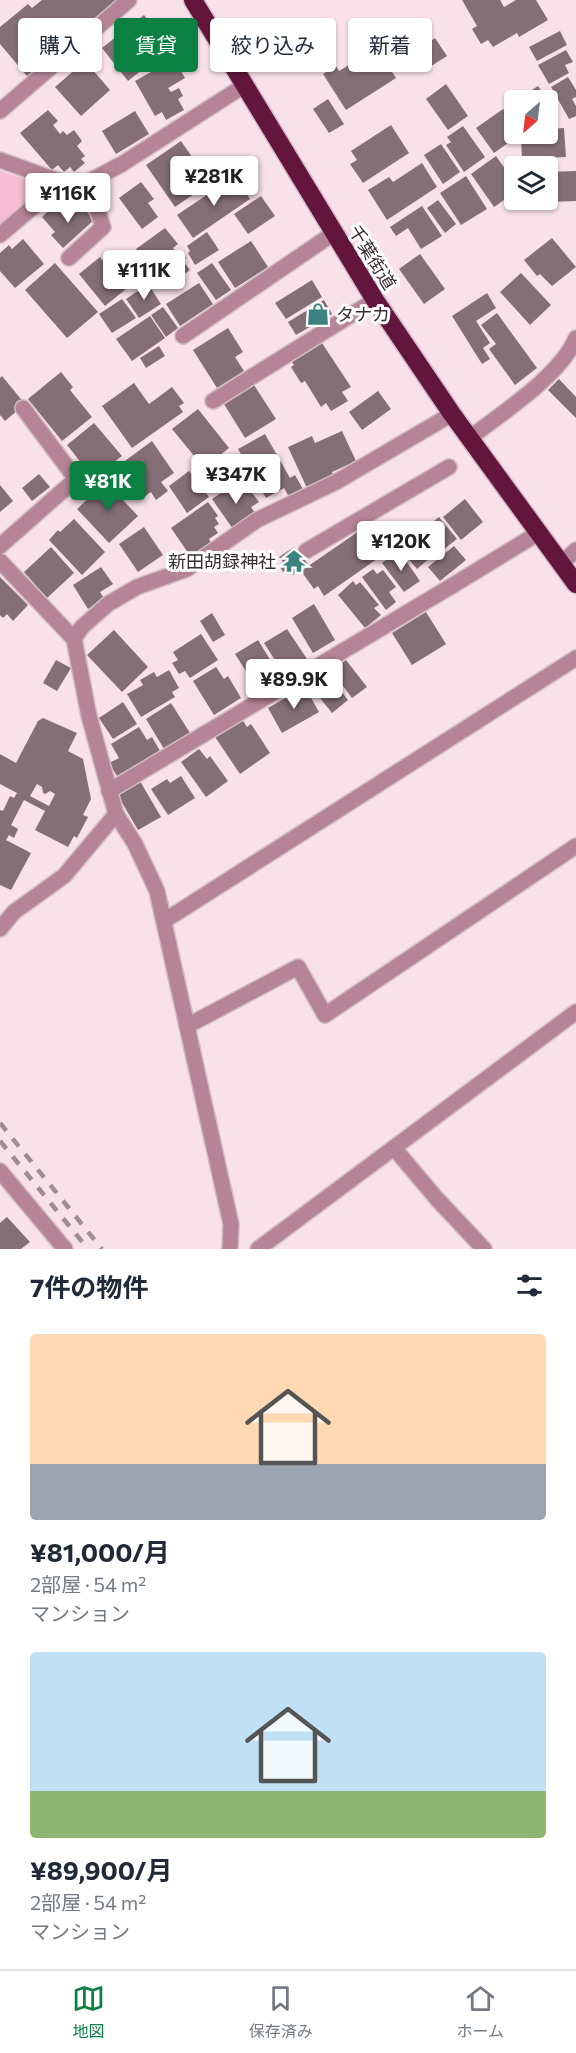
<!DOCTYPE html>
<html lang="ja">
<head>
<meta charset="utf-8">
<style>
  body { margin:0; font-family:Commissioner,"Noto Sans JP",sans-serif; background:#f6f6f7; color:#1f2937; height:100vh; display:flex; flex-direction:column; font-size:22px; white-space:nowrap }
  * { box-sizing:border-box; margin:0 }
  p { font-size:20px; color:#747a83 }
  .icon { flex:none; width:33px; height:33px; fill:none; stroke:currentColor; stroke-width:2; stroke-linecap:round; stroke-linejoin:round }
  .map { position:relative; height:1249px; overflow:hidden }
  .side { display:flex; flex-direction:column; background:#fff; flex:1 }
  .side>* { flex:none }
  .top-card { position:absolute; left:18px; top:18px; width:540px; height:54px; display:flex; gap:12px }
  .needle { width:39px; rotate:208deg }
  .tools { position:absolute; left:504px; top:90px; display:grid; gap:12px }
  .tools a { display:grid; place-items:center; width:54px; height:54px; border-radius:6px; background:#fff; box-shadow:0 2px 4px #0004; font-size:30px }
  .price { position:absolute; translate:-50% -51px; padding:0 14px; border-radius:6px; background:#fff; color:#222; font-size:20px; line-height:39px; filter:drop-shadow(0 2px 3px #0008) }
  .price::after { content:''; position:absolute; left:50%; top:36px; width:18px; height:14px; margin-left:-9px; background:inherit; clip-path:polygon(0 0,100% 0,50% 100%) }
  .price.current { background:#0b8043; color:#fff }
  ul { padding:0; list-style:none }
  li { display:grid; align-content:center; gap:12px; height:318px; padding:0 30px }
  li span { display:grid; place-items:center; height:186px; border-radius:6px; color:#555 }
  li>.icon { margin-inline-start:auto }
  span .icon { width:108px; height:108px; fill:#fffc; stroke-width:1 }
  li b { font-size:26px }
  h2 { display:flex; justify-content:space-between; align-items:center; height:72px; padding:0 30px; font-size:26px }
  .tag { padding:0 21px; border-radius:6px; background:#fff; box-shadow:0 2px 4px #0004; font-size:21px; line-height:54px }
  .tag.current { background:#0b8043; color:#fff }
  .dock { display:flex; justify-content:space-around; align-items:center; height:84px; border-top:2px solid #e0e1e3; background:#fff; font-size:16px; color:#747a83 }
  .dock a { display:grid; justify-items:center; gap:3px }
  .dock .current { color:#0b8043 }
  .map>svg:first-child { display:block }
  .green { fill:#f6bdd3 }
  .building { fill:#856f77; fill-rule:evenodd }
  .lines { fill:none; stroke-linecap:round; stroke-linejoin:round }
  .minor-casing { stroke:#d2bdc4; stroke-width:18 }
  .highway-casing { stroke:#d2bdc4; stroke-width:21 }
  .minor { stroke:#b58497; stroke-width:15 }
  .highway { stroke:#63153d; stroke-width:18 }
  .rail { stroke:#9e8d93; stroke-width:4.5; stroke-dasharray:10 10; stroke-linecap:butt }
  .labels { text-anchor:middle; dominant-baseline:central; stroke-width:6; stroke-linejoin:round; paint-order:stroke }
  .street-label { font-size:18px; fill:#372e31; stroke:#fff }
  .poi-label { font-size:18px; fill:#372e31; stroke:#fff; text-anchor:start }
</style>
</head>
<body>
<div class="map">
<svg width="576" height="1249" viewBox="0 0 576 1249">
  <rect width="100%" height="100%" fill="#f9e1e9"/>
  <!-- green -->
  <path class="green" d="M 0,171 L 29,180 C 43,197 11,215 0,226 Z"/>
  <!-- building -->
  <g class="building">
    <polygon points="42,0 117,0 27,76 0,44 0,27 28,4 32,8"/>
    <polygon points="462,0 500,0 504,7 516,0 536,0 548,20 519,37 517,33 493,47 488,40 481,44 472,29 477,26"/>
    <polygon points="144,15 162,38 155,43 163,53 128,81 102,48"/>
    <polygon points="560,31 567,45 537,61 529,47"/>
    <polygon points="435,38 447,56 425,70 413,53"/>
    <polygon points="376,47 396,78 346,110 323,74 336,66 339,71 354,62 350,56 361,48 365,54"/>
    <polygon points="566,50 573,62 565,65 569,73 549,84 538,65"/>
    <polygon points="174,59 185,78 168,88 171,92 179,88 183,96 178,99 184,110 166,120 162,112 155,116 135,81"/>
    <polygon points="85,61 110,90 81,116 55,87"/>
    <polygon points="568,77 576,90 576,97 572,99 576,106 576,116 569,119 551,87"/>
    <polygon points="446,84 468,116 448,130 426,99"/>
    <polygon points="538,86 547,100 517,100"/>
    <polygon points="328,99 344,124 329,133 313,109"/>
    <polygon points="503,109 514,125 514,134 521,134 494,153 476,128"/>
    <polygon points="48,110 58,121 53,125 60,134 63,131 67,135 74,130 82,141 77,146 85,156 81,159 85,163 74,172 70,167 64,172 58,165 52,170 20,133"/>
    <polygon points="135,111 149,134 116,154 102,131"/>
    <polygon points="391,125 409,153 363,183 350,164 357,160 351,151"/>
    <polygon points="463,126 485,157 464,172 446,145 451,142 447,137"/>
    <polygon points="564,128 566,157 522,159 521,138 546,137 548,129"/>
    <polygon points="181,141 210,183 175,207 146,165"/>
    <polygon points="441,144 460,172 443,184 424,155"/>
    <polygon points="496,156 514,182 514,193 494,207 471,174"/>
    <polygon points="422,163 437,187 387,220 368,190 389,177 393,182"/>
    <polygon points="576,171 576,201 524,203 524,200 548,200 548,172"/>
    <polygon points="235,176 250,199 193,238 177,215"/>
    <polygon points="466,176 487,209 461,225 440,193"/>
    <polygon points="141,182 154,199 148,203 158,217 142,229 119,198"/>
    <polygon points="261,196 275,216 248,234 234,214"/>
    <polygon points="438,200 456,224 445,233 427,208"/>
    <polygon points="79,203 94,220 63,248 51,235 55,232 42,217 55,205 64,217"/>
    <polygon points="422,206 442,236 421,249 408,228 396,236 390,227"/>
    <polygon points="165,228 178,244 173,248 176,253 151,270 136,249"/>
    <polygon points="207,232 219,250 195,265 188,253 190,251 187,246"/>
    <polygon points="552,238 576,267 552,286 540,274 537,276 524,260"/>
    <polygon points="23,239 44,264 15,288 0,271 0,253 9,245 12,249"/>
    <polygon points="251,241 268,267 235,288 218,262"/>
    <polygon points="182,252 186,258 183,261 190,270 165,288 154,271"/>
    <polygon points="420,254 445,289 424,304 399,269"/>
    <polygon points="100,257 107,266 118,257 137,280 105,306 79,274"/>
    <polygon points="55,263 98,312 67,338 25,290"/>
    <polygon points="212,263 231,290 216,300 197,273"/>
    <polygon points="521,273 551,305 530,325 500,292"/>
    <polygon points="312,280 322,297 286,319 275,303"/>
    <polygon points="199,283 213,304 180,326 166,304"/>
    <polygon points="148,284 161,304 139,318 126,299"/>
    <polygon points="487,293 496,308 476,321 490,343 483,348 490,359 482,364 452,316"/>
    <polygon points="122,299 136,318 112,333 99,314"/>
    <polygon points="324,300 332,314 296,335 288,322"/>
    <polygon points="163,307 178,328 166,337 151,315"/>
    <polygon points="497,313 537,368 515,385 489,349 496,344 481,325"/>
    <polygon points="150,316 165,338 132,361 116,339"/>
    <polygon points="228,328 243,352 235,357 244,371 217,388 193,350"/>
    <polygon points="322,343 351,387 342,392 348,401 331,411 326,403 321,407 305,381 301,383 291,367 294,365 292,362"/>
    <polygon points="159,346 165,356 146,368 140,358"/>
    <polygon points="61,372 73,387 70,390 92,417 62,441 28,399"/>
    <polygon points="2,376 25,404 5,421 0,415 0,378"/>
    <polygon points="559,379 576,397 576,418 548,390"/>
    <polygon points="134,383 149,404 172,387 184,403 179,406 183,412 132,448 102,406"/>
    <polygon points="254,385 276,419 245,438 224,404"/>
    <polygon points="378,391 391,409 362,430 349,412"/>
    <polygon points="198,409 229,448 204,468 172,429"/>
    <polygon points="94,423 122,456 105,469 101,465 90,474 67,445"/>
    <polygon points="342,431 356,461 332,472 333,475 307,488 288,447 312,436 315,443"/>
    <polygon points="265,434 290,478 295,475 303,489 289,497 284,488 266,498 238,449"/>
    <polygon points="152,441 174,473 161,482 168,491 156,500 151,492 141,499 118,466"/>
    <polygon points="221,457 228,466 224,469 233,482 224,489 207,467"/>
    <polygon points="205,469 217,485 209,492 197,475"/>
    <polygon points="189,471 209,497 187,513 169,486"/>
    <polygon points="39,474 50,487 32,501 22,488"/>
    <polygon points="106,482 138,516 109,543 77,509"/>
    <polygon points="0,485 13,501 0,512"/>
    <polygon points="231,486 237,493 247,486 259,502 251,507 255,513 233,529 212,499"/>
    <polygon points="465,499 483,522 461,540 443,517"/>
    <polygon points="208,502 218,516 215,518 219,524 214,527 218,533 209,539 211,543 191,557 171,528"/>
    <polygon points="439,517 457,539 444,549 426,527"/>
    <polygon points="74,519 105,552 82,575 49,540 58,530 60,532"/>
    <polygon points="399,521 411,536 391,550 380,536"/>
    <polygon points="144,527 163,555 138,572 119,544"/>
    <polygon points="362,529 375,547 381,543 387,552 324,596 318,586 314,589 301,571"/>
    <polygon points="422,534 437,552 417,569 402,551"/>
    <polygon points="454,546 466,560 440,581 428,567"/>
    <polygon points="51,547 74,573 47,598 24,572"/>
    <polygon points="294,547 297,551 300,548 307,558 305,560 308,564 293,575 289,568 283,572 279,565 283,562 279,557"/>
    <polygon points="399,551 420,581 404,592 382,563"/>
    <polygon points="101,567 113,584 100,592 104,598 88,609 73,585"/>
    <polygon points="373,569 377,574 383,570 396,587 389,592 396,602 386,610 362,577"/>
    <polygon points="0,577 28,605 13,621 7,614 3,618 0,615"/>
    <polygon points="353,581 356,585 360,582 379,605 374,608 381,615 365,628 338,595"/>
    <polygon points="314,604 335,640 313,653 292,618"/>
    <polygon points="426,612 446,644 412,665 392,633"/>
    <polygon points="212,613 225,635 213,642 200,621"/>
    <polygon points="287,629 307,659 284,674 264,643"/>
    <polygon points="114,630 148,667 122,692 87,655"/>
    <polygon points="201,634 218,660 190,678 185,671 179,674 172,663 178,660 173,652"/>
    <polygon points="258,640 282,679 260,693 235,654"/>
    <polygon points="56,660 71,668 57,691 43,683"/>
    <polygon points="346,660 367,687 352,698 332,671"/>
    <polygon points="216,667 224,679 228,676 241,698 214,715 193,681"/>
    <polygon points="169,670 179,688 172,692 175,697 141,717 127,694 143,685 140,680 154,672 157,677"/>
    <polygon points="322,675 334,690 338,687 348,700 332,713 309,684"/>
    <polygon points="305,687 319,712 282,733 268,708"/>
    <polygon points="123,702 137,724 113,739 99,718"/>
    <polygon points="171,703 190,733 164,749 146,719"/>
    <path d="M 43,718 L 77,733 L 68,751 L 83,759 L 91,799 L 83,815 L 88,817 L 77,838 L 74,836 L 68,847 L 35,830 L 45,811 L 24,800 L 11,825 L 18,829 L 14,838 L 9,835 L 6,840 L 31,853 L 11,890 L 0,885 L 0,810 L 3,811 L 10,796 L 14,798 L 17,793 L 0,784 L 0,754 L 16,763 L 38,721 ZM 37,784 L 42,787 L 43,793 L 45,794 L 50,791 L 55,794 L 49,806 L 30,796 Z"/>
    <polygon points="242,719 247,727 251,724 270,753 240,774 215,737"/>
    <polygon points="139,727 147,740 152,737 160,751 117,776 109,763 119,758 111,744"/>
    <polygon points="199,749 207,759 210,756 228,781 206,797 181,762"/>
    <polygon points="181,776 195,798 168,815 151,789 167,779 170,783"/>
    <polygon points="140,781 161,817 138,830 117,794"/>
    <polygon points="7,1217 30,1242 21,1249 0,1249 0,1223"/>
  </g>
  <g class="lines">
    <!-- minor casing -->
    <g class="minor-casing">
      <g id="minor">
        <polyline points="0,111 129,0"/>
        <polyline points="0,160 62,182 88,182 122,164 245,85"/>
        <polyline points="0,235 62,182"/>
        <polyline points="69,258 103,227 88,182"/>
        <polyline points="183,336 334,233"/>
        <polyline points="213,401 375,300"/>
        <path d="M 470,438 C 503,412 560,376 576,338"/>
        <polyline points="0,546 76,479 23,408"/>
        <polyline points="306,551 449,467"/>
        <polyline points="0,561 74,639"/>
        <polyline points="562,563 576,550"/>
        <polyline points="109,791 455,584 540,532"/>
        <polyline points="164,921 576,658"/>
        <polyline points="0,929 14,912 64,876 116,814"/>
        <polyline points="187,1026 298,967 325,1015 576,846"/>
        <polyline points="394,1148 437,1199 484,1249"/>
        <polyline points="0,1171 65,1249"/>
        <polyline points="230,1249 231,1224 157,891 135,844 116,814 89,716 74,639 82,627 108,604 137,587 187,569 257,520 336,482 452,414"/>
        <polyline points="258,1249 576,1012"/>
      </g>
    </g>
    <!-- highway casing -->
    <g class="highway-casing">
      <polyline id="highway" points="193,0 375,300 452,414 576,584"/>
    </g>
    <!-- minor -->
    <use href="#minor" class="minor"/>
    <!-- highway -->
    <use href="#highway" class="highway"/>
    <!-- rail -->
    <g class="rail">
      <polyline points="0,1123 102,1249"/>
      <polyline points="0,1141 88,1249"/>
    </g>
  </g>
  <!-- icons -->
  <defs>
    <g id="shop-bare" transform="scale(1.8)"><path d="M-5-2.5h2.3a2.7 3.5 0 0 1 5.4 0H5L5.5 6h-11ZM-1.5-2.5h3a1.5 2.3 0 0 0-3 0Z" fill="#3b8381" stroke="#fff" stroke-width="2.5" paint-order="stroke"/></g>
    <g id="temple-bare" transform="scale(1.8)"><path d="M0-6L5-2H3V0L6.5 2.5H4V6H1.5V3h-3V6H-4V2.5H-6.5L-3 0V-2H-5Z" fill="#3b8381" stroke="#fff" stroke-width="2.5" paint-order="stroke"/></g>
  </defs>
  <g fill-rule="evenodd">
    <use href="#shop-bare" x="318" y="314"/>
    <use href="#temple-bare" x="294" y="561"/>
  </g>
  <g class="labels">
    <!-- street labels -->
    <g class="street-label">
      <text transform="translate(373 257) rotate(58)">千葉街道</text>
    </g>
    <!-- poi labels -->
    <g class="poi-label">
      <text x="336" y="314">タナカ</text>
      <text x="276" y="561" text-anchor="end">新田胡録神社</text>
    </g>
  </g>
</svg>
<div class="tools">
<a><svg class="needle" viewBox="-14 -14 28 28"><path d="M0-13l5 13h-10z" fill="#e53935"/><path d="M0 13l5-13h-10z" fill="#747a83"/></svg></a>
<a><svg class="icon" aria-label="layers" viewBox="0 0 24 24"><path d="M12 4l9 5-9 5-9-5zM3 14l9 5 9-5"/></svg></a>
</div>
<b class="price" style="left:214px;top:207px">¥281K</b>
<b class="price" style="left:68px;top:224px">¥116K</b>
<b class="price" style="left:144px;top:301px">¥111K</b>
<b class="price" style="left:236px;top:505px">¥347K</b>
<b class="price current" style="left:108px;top:512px">¥81K</b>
<b class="price" style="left:401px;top:572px">¥120K</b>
<b class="price" style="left:294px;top:710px">¥89.9K</b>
<div class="top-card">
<a class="tag">購入</a>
<a class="tag current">賃貸</a>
<a class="tag">絞り込み</a>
<a class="tag">新着</a>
</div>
</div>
<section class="side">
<h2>7件の物件<svg class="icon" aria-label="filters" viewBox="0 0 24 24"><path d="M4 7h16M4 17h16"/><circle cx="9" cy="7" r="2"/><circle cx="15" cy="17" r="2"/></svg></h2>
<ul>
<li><span style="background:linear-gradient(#ffd9b3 70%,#9aa5b1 0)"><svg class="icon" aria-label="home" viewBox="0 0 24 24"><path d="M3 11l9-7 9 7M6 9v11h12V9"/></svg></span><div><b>¥81,000/月</b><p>2部屋 · 54 m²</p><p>マンション</p></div></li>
<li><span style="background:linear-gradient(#bfe0f5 75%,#8fb573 0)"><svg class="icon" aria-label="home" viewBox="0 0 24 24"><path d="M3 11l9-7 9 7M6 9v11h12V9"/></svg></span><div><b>¥89,900/月</b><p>2部屋 · 54 m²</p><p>マンション</p></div></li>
</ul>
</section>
<nav class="dock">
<a class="current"><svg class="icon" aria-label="map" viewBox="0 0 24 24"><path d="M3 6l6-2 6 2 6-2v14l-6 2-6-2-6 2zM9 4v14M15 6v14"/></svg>地図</a>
<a><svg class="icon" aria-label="saved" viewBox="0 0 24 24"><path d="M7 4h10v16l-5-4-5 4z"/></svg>保存済み</a>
<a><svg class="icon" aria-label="home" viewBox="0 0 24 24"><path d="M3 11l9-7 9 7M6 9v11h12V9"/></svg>ホーム</a>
</nav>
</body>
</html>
